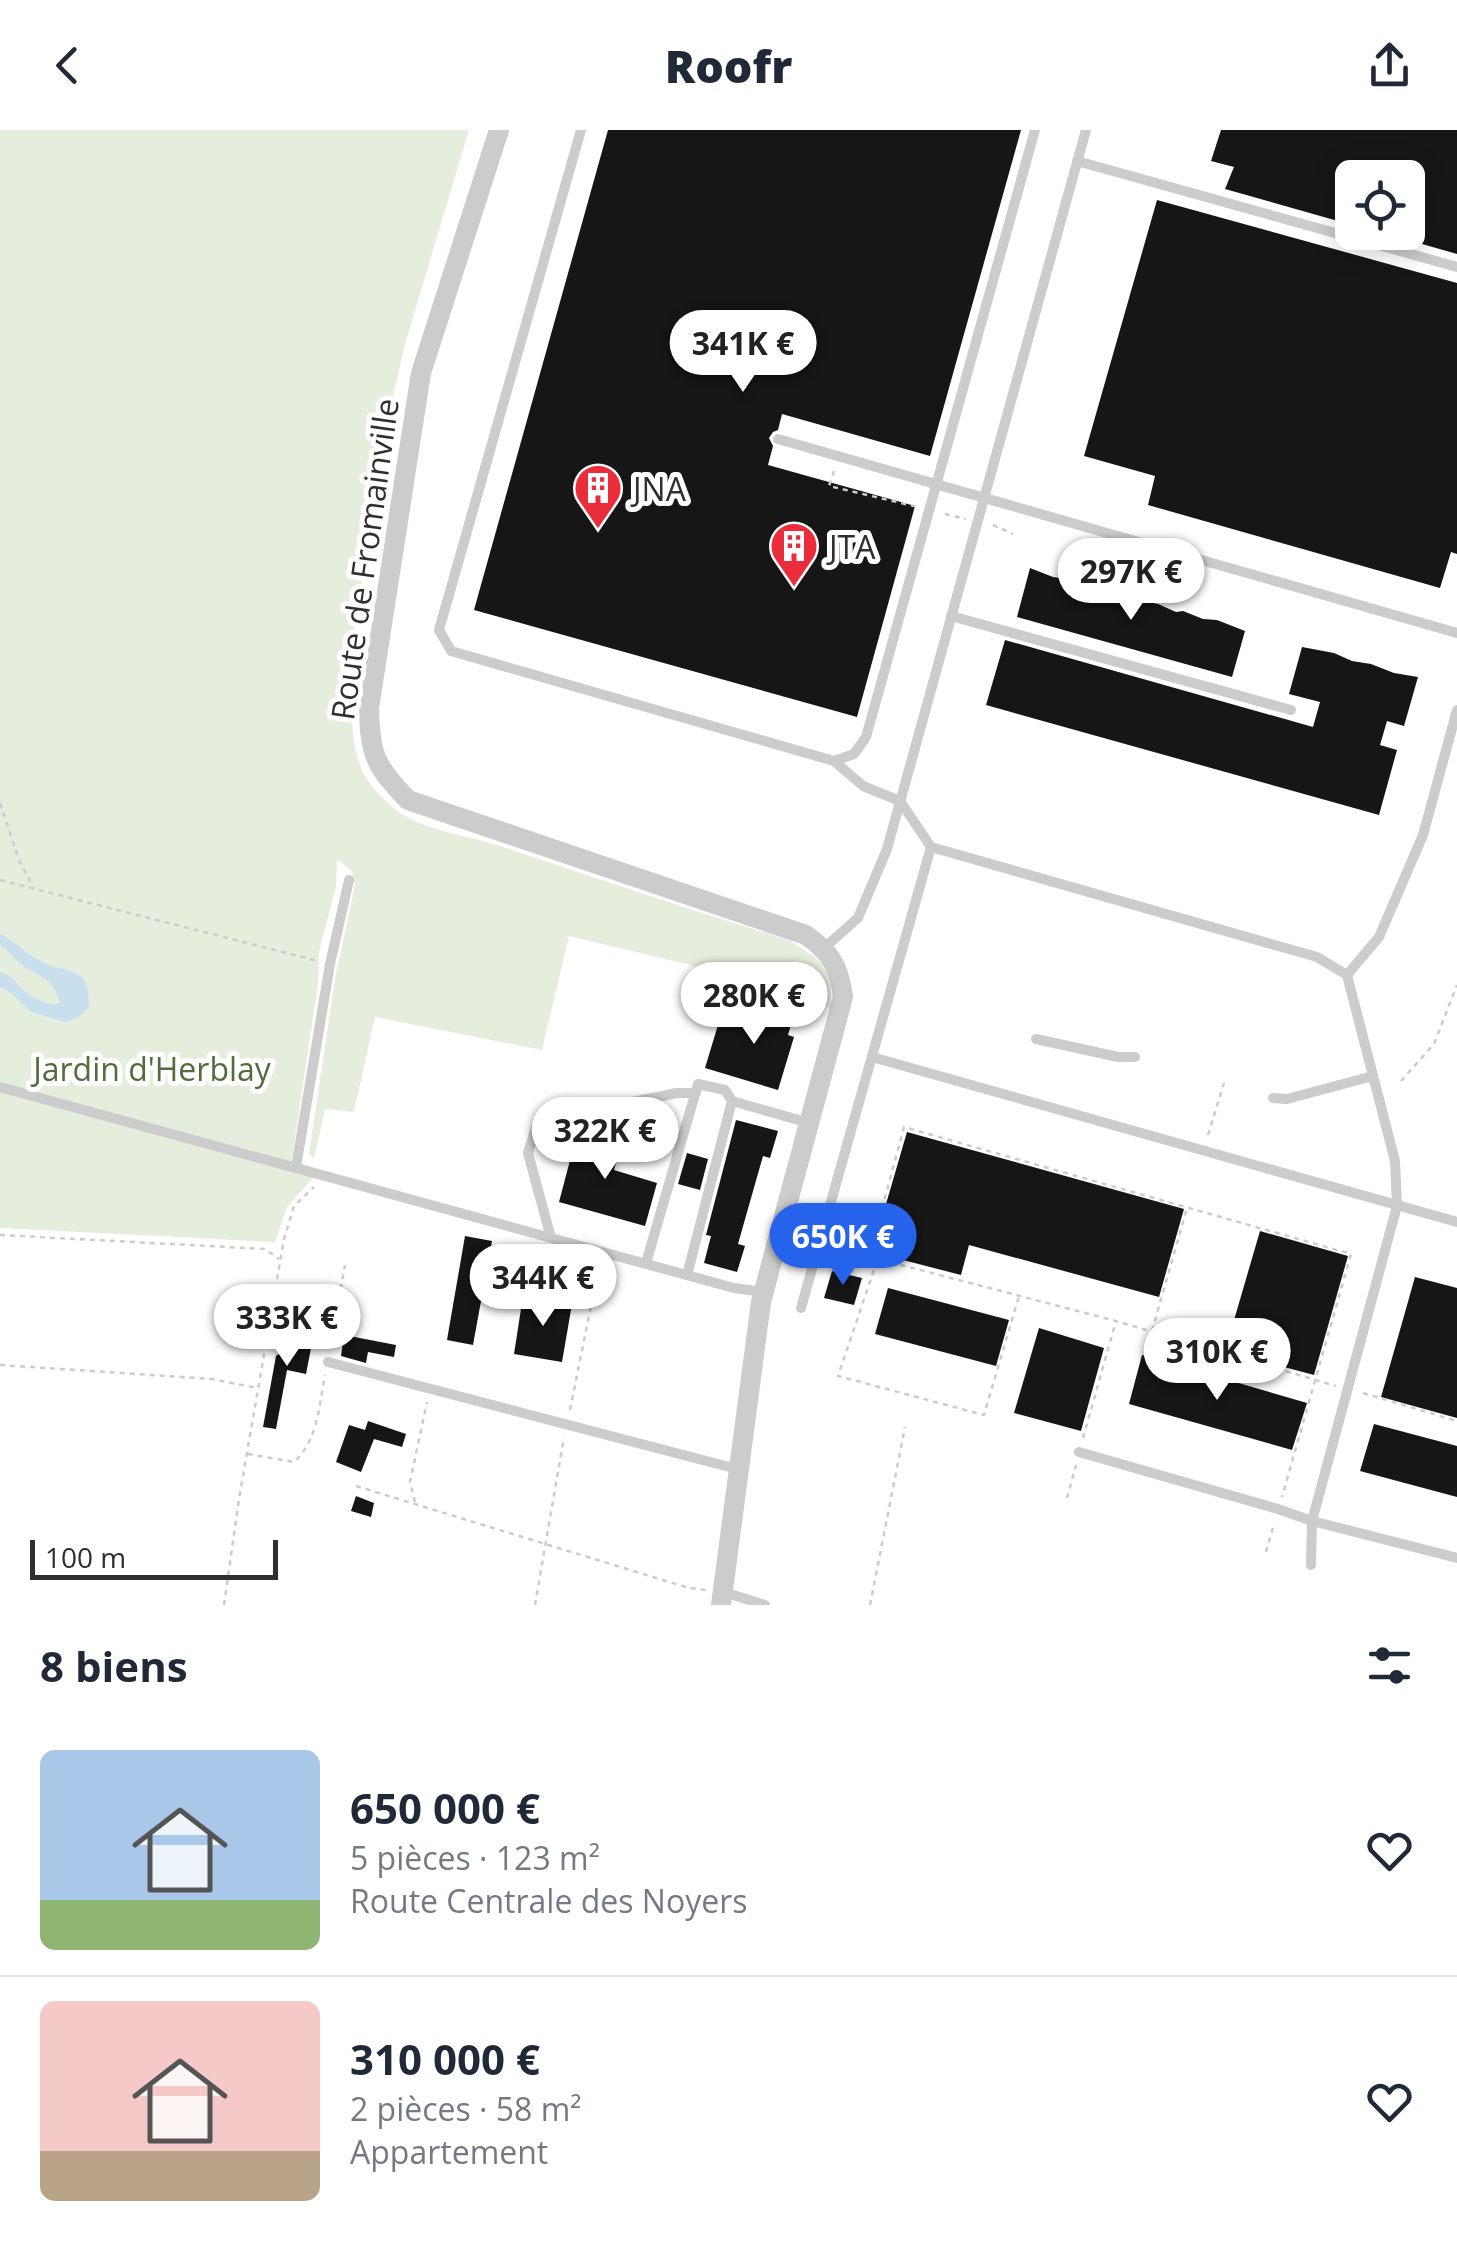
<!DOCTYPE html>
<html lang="fr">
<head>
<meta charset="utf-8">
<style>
  body { margin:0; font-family:"Open Sans",sans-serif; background:#f6f6f7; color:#1f2937; height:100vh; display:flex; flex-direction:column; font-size:38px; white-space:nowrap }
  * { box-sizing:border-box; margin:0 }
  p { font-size:32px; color:#747a83 }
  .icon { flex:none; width:55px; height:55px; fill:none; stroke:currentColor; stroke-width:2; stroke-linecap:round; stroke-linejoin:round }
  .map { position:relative; height:1475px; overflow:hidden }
  .details { display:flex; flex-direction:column; background:#fff; flex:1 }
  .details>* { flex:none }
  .tools { position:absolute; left:1335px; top:30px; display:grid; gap:20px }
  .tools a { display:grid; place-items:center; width:90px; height:90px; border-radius:15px; background:#fff; box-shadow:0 5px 25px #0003; font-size:50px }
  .scale { position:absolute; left:30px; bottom:25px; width:248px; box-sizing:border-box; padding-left:10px; border:5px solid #2f2f2f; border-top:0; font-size:28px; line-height:35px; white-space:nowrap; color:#2f2f2f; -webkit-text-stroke:8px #fff; paint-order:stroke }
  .price { position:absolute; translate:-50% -85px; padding:0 22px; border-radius:35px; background:#fff; color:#222; font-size:32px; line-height:65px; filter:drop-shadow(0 2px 5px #0008) }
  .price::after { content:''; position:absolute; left:50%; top:60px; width:30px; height:22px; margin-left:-15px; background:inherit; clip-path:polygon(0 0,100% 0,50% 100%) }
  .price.selected { background:#2563eb; color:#fff }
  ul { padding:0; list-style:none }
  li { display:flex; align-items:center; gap:30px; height:250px; padding:0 40px }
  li+li { border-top:2px solid #e0e1e3 }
  li span { display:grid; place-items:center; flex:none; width:280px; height:200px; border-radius:15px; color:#555 }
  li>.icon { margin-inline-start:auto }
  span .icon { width:120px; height:120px; fill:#fffc; stroke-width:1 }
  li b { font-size:42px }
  h2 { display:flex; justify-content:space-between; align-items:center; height:120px; padding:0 40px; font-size:42px }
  header { display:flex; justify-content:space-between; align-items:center; height:130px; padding:0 40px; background:#fff; font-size:45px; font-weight:800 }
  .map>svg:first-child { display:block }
  .green { fill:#e5eddc }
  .water { fill:#c8dfed }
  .building { fill:#161616 }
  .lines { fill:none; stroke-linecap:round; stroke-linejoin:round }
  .path { stroke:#ccc; stroke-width:2.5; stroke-dasharray:5 5; stroke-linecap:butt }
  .lane { stroke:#ccc; stroke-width:10 }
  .street { stroke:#ccc; stroke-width:20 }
  .labels { text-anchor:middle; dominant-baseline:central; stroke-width:10; stroke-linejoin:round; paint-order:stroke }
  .poi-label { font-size:32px; fill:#2f2f2f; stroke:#fff; text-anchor:start }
  .street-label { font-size:32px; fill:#2f2f2f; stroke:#fff }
  .park-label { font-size:32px; fill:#526c3b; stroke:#fff }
</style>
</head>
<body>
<header><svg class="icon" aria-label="back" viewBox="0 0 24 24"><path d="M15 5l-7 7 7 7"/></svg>Roofr<svg class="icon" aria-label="share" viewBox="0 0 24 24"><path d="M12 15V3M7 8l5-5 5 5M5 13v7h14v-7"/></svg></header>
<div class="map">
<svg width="1457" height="1475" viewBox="0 0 1457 1475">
  <rect width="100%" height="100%" fill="#fff"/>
  <!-- green -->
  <path class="green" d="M 0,0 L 469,0 L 405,214 L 391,275 L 341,581 L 351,580 C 355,624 355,644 390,675 C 417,700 463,704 497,715 C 594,747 690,780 788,810 C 823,831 833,835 831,878 L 804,870 L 804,862 L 569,806 L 542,920 L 375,887 L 354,982 L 325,979 L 314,1028 L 309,1024 L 335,849 L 355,755 L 352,741 L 337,729 L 336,757 L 319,822 L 318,854 L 290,1041 L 313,1048 L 287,1077 L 275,1112 L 0,1098 Z"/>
  <!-- water -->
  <path class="water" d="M 0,804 C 15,811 27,825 42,832 C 71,845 90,835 89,877 L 79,887 L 65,892 L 31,882 L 10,862 L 0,857 L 0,842 C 13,846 13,849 21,858 C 30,868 43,872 55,875 L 60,872 C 52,845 37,847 18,832 C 11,825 9,820 0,815 Z"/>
  <!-- building -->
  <g class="building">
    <polygon points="608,0 1021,0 930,326 782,284 778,300 773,302 769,308 773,316 768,335 915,376 857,587 474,480"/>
    <polygon points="1221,0 1457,0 1457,124 1408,110 1408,48 1352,48 1352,95 1225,59 1234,37 1211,31"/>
    <polygon points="1157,70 1457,153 1457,424 1451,422 1440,458 1148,375 1155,346 1084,326"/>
    <polygon points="1030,438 1053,447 1072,450 1081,455 1091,455 1124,467 1158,474 1176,482 1183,481 1203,489 1217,490 1245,501 1232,547 1017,487"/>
    <polygon points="1005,510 1313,597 1320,572 1289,564 1302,517 1334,523 1352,531 1371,534 1394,543 1418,547 1404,596 1387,591 1380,615 1397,620 1379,685 986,575"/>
    <polygon points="772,869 796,877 788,905 794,907 778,960 705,938 721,885 763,898"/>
    <polygon points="736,990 778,1001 770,1028 763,1026 738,1114 745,1116 737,1142 704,1133 711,1106 706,1105"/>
    <polygon points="578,1000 622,1012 614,1040 657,1053 645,1096 559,1072"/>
    <polygon points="907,1002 1184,1079 1159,1167 969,1115 961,1145 872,1122"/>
    <polygon points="687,1023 708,1029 700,1060 678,1054"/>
    <polygon points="1260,1101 1348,1126 1314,1245 1225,1221"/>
    <polygon points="465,1106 492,1111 473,1215 447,1210"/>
    <polygon points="832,1141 862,1148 854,1175 824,1168"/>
    <polygon points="1415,1147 1457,1158 1457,1288 1381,1267"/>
    <polygon points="888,1158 1009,1190 996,1236 875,1204"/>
    <polygon points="523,1166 572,1174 562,1232 514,1224"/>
    <polygon points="281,1197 314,1203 306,1244 287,1240 276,1299 263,1297 276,1226 286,1219 280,1211"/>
    <polygon points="1039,1198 1104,1218 1081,1301 1014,1283"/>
    <polygon points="344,1205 396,1215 394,1227 368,1222 366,1233 341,1226"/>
    <polygon points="1142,1225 1307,1273 1292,1320 1129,1274"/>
    <polygon points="368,1291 406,1304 402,1317 374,1309 361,1342 336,1332 349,1295 365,1300"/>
    <polygon points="1374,1294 1457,1316 1457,1367 1360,1341"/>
    <polygon points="356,1366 374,1373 371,1387 351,1381"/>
  </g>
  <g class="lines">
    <!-- path -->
    <g class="path">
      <polyline points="834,341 829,356 918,377"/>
      <polyline points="945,384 966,389"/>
      <polyline points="993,395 1013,404"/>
      <polyline points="0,673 19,730 34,759"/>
      <polyline points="0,750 318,831"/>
      <polyline points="1401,951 1434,914 1457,855"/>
      <polyline points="1208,1005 1224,953"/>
      <polyline points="0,1105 265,1119 279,1129"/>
      <polyline points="832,1120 878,1129 1116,1191 1336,1256"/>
      <polyline points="869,1127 904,997 1351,1124 1282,1367"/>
      <polyline points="877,1131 838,1246 984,1285 1019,1166"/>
      <polyline points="1152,1201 1187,1078"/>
      <polyline points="330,1218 345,1135"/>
      <polyline points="0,1235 212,1249 257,1258"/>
      <polyline points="1363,1263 1457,1291"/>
      <polyline points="570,1280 599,1136"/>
      <polyline points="1083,1308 1116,1191"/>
      <path d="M 248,1324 L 294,1332 C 318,1310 319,1276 325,1245"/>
      <polyline points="356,1356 689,1458 706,1460"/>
      <polyline points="1067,1368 1076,1335"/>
      <polyline points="415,1372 410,1352 427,1272"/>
      <polyline points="1266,1422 1274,1394"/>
      <polyline points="224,1475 239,1369 284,1109 294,1076 314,1057"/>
      <polyline points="535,1475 564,1307"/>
      <polyline points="870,1475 905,1297"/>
    </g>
    <!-- lane -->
    <g class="lane">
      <polyline points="581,0 439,500 451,521 834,631 854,624 866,607 1035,0"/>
      <polyline points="1077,31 1457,137"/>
      <polyline points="778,309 1457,503"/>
      <polyline points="951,486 1291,580"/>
      <polyline points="834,631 863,656 900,671 931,717 1317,827 1347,845 1395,1031 1397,1076 1312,1391 1311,1435"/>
      <polyline points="824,818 858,788 887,719 1086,0"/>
      <polyline points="1347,845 1379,807 1423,705 1457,580"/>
      <polyline points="1036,909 1118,927 1135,927"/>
      <polyline points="872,927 1457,1092"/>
      <polyline points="0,957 734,1158 764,1162"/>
      <polyline points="1273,968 1287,969 1373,946"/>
      <polyline points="732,971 809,993"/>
      <polyline points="296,1037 330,834 349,750"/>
      <polyline points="551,1108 528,1023 538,991 677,963 696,963"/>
      <polyline points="646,1133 698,954 725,960 732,971 687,1145"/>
      <polyline points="801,1178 931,717"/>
      <polyline points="328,1232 737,1339"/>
      <polyline points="1079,1322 1278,1379 1312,1391 1457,1428"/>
      <polyline points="724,1462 765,1475"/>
    </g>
    <!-- street -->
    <path class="street" d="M 499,0 L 421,243 L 369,578 C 370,625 375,636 408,670 L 806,805 C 831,823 839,836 843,867 L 761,1172 L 721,1475"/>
  </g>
  <!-- icons -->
  <defs>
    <g id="building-pin" transform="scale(2.5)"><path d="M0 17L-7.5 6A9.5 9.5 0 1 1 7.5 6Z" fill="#eb2c3a" stroke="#fff"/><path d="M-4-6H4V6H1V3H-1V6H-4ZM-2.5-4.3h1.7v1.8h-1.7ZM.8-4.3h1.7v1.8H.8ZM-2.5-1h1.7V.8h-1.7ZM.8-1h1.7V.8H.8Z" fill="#fff"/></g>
  </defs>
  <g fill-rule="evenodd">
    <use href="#building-pin" x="598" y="358"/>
    <use href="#building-pin" x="794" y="416"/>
  </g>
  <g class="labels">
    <!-- poi labels -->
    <g class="poi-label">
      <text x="633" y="358">JNA</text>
      <text x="829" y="416">JTA</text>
    </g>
    <!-- street labels -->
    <g class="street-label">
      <text transform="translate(364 429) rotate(-82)">Route de Fromainville</text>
    </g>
    <!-- park labels -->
    <g class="park-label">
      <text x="152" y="938">Jardin d'Herblay</text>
    </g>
  </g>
</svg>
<div class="tools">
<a><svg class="icon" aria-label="locate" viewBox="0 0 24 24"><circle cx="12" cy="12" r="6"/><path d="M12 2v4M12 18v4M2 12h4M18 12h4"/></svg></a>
</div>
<div class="scale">100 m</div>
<b class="price" style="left:743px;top:265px">341K €</b>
<b class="price" style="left:1131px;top:493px">297K €</b>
<b class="price" style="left:754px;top:917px">280K €</b>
<b class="price" style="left:605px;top:1052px">322K €</b>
<b class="price selected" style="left:843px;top:1158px">650K €</b>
<b class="price" style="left:543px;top:1199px">344K €</b>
<b class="price" style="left:287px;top:1239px">333K €</b>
<b class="price" style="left:1217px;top:1273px">310K €</b>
</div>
<section class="details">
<h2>8 biens<svg class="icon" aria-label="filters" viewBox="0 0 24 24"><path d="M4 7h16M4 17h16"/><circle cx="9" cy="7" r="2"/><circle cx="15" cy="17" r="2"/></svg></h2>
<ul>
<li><span style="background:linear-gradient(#a9c7e8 75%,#8fb573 0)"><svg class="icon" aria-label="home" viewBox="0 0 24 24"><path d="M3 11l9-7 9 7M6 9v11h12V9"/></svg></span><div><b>650 000 €</b><p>5 pièces · 123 m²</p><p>Route Centrale des Noyers</p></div><svg class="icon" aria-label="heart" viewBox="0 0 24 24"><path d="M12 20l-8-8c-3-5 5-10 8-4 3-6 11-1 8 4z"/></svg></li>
<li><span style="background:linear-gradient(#f6c9c9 75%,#b9a48a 0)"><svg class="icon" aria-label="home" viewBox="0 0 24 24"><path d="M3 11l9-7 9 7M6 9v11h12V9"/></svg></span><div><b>310 000 €</b><p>2 pièces · 58 m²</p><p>Appartement</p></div><svg class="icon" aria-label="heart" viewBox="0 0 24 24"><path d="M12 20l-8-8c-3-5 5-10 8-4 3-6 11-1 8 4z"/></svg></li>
</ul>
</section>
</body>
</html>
